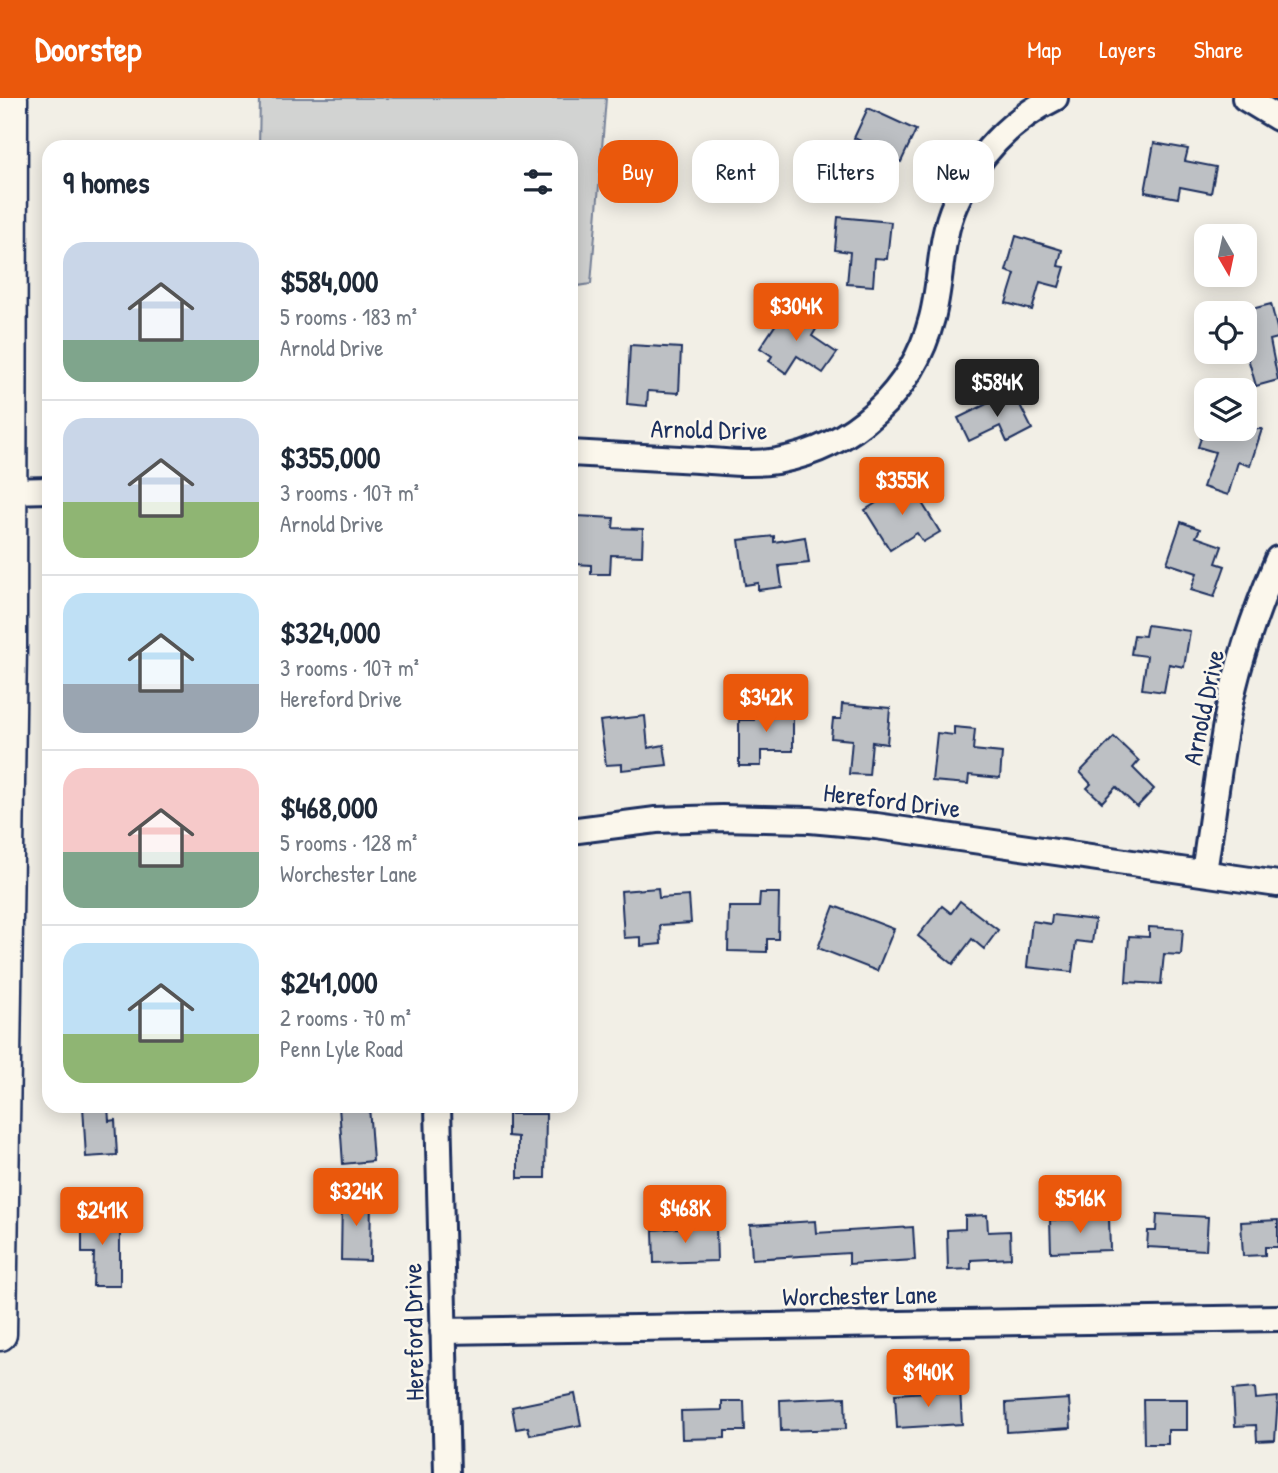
<!DOCTYPE html>
<html lang="en">
<head>
<meta charset="utf-8">
<style>
  body { margin:0; font-family:"Patrick Hand",sans-serif; background:#f2f2f3; color:#1f2937; height:100vh; display:flex; flex-direction:column; font-size:26px; white-space:nowrap }
  * { box-sizing:border-box; margin:0 }
  p { font-size:23px; color:#747a83 }
  .icon { flex:none; width:38px; height:38px; fill:none; stroke:currentColor; stroke-width:2; stroke-linecap:round; stroke-linejoin:round }
  .map { position:relative; flex:1; overflow:hidden }
  .details { position:absolute; left:42px; top:42px; width:536px; height:973px; display:flex; flex-direction:column; background:#fff; border-radius:21px; box-shadow:0 4px 18px #0003 }
  .details>* { flex:none }
  .banner { position:absolute; left:598px; top:42px; width:574px; height:63px; display:flex; gap:14px }
  .needle { width:46px; rotate:171deg }
  .tools { position:absolute; left:1194px; top:126px; display:grid; gap:14px }
  .tools a { display:grid; place-items:center; width:63px; height:63px; border-radius:14px; background:#fff; box-shadow:0 4px 18px #0003; font-size:35px }
  .price { position:absolute; translate:-50% -60px; padding:0 16px; border-radius:7px; background:#ea580c; color:#fff; font-size:23px; line-height:46px; filter:drop-shadow(0 2px 4px #0008) }
  .price::after { content:''; position:absolute; left:50%; top:42px; width:21px; height:16px; margin-left:-10px; background:inherit; clip-path:polygon(0 0,100% 0,50% 100%) }
  .price.selected { background:#222; color:#fff }
  ul { padding:0; list-style:none }
  li { display:flex; align-items:center; gap:21px; height:175px; padding:0 21px }
  li+li { border-top:2px solid #e0e1e3 }
  li span { display:grid; place-items:center; flex:none; width:196px; height:140px; border-radius:21px; color:#555 }
  li>.icon { margin-inline-start:auto }
  span .icon { width:84px; height:84px; fill:#fffc; stroke-width:1 }
  li b { font-size:30px }
  h2 { display:flex; justify-content:space-between; align-items:center; height:84px; padding:0 21px; font-size:30px }
  .chip { padding:0 24px; border-radius:21px; background:#fff; box-shadow:0 4px 18px #0003; font-size:24px; line-height:63px }
  .chip.selected { background:#ea580c; color:#fff }
  header { display:flex; align-items:center; gap:42px; box-sizing:border-box; height:98px; padding:0 35px; background:#ea580c; color:#fff }
  header strong { font-size:33px }
  nav { display:flex; gap:38px; margin-inline-start:auto; font-size:24px }
  .map>svg:first-child { display:block }
  .green { fill:#d2d3d2; stroke:#768198; stroke-width:2 }
  .building { fill:#bdc0c4; stroke:#1b2f5e; stroke-width:2 }
  .lines { fill:none; stroke-linecap:round; stroke-linejoin:round }
  .minor-casing { stroke:#1b2f5e; stroke-width:30 }
  .tertiary-casing { stroke:#1b2f5e; stroke-width:37 }
  .minor { stroke:#fbf7ec; stroke-width:24 }
  .tertiary { stroke:#fbf7ec; stroke-width:32 }
  .labels { text-anchor:middle; dominant-baseline:central; stroke-width:5; stroke-linejoin:round; paint-order:stroke }
  .street-label { font-size:26px; fill:#1b2f5e; stroke:#fbf7ec }
</style>
</head>
<body>
<header>
<strong>Doorstep</strong>
<nav><a>Map</a><a>Layers</a><a>Share</a></nav>
</header>
<div class="map">
<svg width="1278" height="1375" viewBox="0 0 1278 1375">
  <rect width="100%" height="100%" fill="#f2efe6"/>
  <filter id="ink" filterUnits="userSpaceOnUse"><feTurbulence type="fractalNoise" baseFrequency=".0143" numOctaves="2"/><feDisplacementMap in="SourceGraphic" scale="14" xChannelSelector="R" yChannelSelector="G"/><feConvolveMatrix kernelMatrix="1 2 1 2 8 2 1 2 1" color-interpolation-filters="sRGB"/></filter>
  <g filter="url(#ink)">
    <!-- green -->
    <polygon class="green" points="260,0 606,0 591,186 571,189 570,49 259,49"/>
    <!-- building -->
    <g class="building">
      <polygon points="868,10 916,32 901,64 891,59 878,86 855,75 868,46 854,40"/>
      <polygon points="1154,45 1188,51 1185,63 1216,69 1211,95 1180,89 1178,100 1145,94"/>
      <polygon points="838,119 891,124 887,161 875,160 873,188 847,186 850,154 835,152"/>
      <polygon points="1016,138 1062,152 1058,168 1065,169 1059,189 1040,184 1032,212 1006,205 1015,176 1006,173"/>
      <polygon points="1271,206 1278,234 1278,240 1270,242 1278,282 1256,288 1244,246 1244,213"/>
      <polygon points="788,208 818,228 812,238 837,255 823,275 797,258 786,275 769,263 772,258 760,250"/>
      <polygon points="630,247 681,250 679,295 648,293 647,308 627,306"/>
      <polygon points="1013,293 1032,331 1007,344 1000,328 969,343 958,320"/>
      <polygon points="1204,331 1262,331 1250,368 1238,364 1228,397 1203,389 1215,354 1198,349"/>
      <polygon points="909,384 940,434 923,444 917,435 890,452 865,412"/>
      <polygon points="577,418 614,420 613,430 643,431 642,458 611,457 610,476 591,476 591,467 575,466"/>
      <polygon points="1181,424 1200,431 1196,439 1222,448 1216,465 1225,468 1214,499 1191,492 1197,475 1167,465"/>
      <polygon points="774,438 774,444 805,439 809,465 779,468 782,489 758,492 758,485 745,487 739,442"/>
      <polygon points="1147,527 1190,533 1184,569 1169,566 1164,594 1142,591 1147,558 1131,556 1134,537 1145,538"/>
      <polygon points="842,606 890,610 887,646 872,644 869,677 849,676 852,642 831,640 833,621 841,621"/>
      <polygon points="793,608 793,653 761,653 761,668 739,668 739,622 754,622 754,609"/>
      <polygon points="645,618 648,650 664,647 667,667 622,672 622,666 606,667 600,623"/>
      <polygon points="954,629 975,631 973,652 1002,655 1000,680 969,677 968,686 932,683 937,635 954,637"/>
      <polygon points="1114,639 1139,663 1133,670 1154,691 1137,709 1116,689 1102,704 1087,690 1091,686 1080,674"/>
      <polygon points="658,790 659,800 689,798 691,825 660,827 661,846 641,848 641,839 624,840 621,793"/>
      <polygon points="760,795 779,795 778,841 767,841 767,854 728,853 729,809 759,809"/>
      <polygon points="960,803 998,832 984,851 972,841 953,866 918,838 942,808 951,815"/>
      <polygon points="834,808 894,831 877,873 818,850"/>
      <polygon points="1052,817 1095,822 1092,845 1076,843 1072,874 1027,869 1032,823 1051,826"/>
      <polygon points="1149,829 1183,831 1181,857 1164,856 1161,886 1126,884 1129,838 1149,839"/>
      <polygon points="83,1008 108,1008 109,1023 115,1022 117,1057 86,1059"/>
      <polygon points="339,1008 369,1008 373,1063 343,1066"/>
      <polygon points="508,1016 546,1016 545,1080 518,1080 518,1039 508,1038"/>
      <polygon points="342,1098 371,1099 370,1163 341,1162"/>
      <polygon points="82,1113 113,1113 113,1135 120,1135 120,1188 93,1188 94,1155 82,1155"/>
      <polygon points="1157,1116 1208,1119 1206,1152 1147,1149 1148,1133 1156,1133"/>
      <polygon points="987,1117 988,1134 1010,1133 1011,1160 971,1162 971,1171 948,1172 947,1132 965,1131 965,1118"/>
      <polygon points="1109,1120 1110,1152 1051,1154 1050,1122"/>
      <polygon points="1278,1122 1278,1149 1265,1149 1265,1157 1243,1158 1241,1124"/>
      <polygon points="815,1123 816,1135 913,1129 915,1162 849,1166 849,1155 752,1161 750,1127"/>
      <polygon points="716,1127 717,1163 654,1165 653,1132"/>
      <polygon points="1255,1290 1256,1301 1278,1299 1275,1342 1257,1343 1256,1327 1235,1328 1233,1292"/>
      <polygon points="960,1292 962,1326 897,1330 895,1296"/>
      <polygon points="575,1296 581,1327 530,1337 528,1329 516,1331 512,1309"/>
      <polygon points="845,1299 846,1331 781,1333 780,1302"/>
      <polygon points="1069,1301 1071,1330 1007,1334 1006,1305"/>
      <polygon points="1143,1301 1187,1301 1187,1332 1168,1332 1168,1346 1144,1346"/>
      <polygon points="722,1303 744,1303 745,1333 725,1333 725,1340 682,1341 681,1313 722,1312"/>
    </g>
    <g class="lines">
      <!-- minor casing -->
      <g class="minor-casing">
        <g id="minor">
          <polyline points="1245,0 1278,20"/>
          <path d="M 570,355 C 613,357 655,360 698,362 C 724,364 751,367 777,363 C 853,349 913,294 932,220 C 942,182 939,142 955,106 C 974,60 1011,21 1055,0"/>
          <polyline points="10,393 49,392"/>
          <polyline points="570,733 656,722 722,720 810,722 876,728 1278,786"/>
          <path d="M 1204,774 C 1212,723 1218,671 1227,620 C 1237,565 1256,512 1278,461"/>
          <polyline points="438,1008 447,1375"/>
          <polyline points="443,1233 1278,1220"/>
        </g>
      </g>
      <!-- tertiary casing -->
      <g class="tertiary-casing">
        <polyline id="tertiary" points="0,1236 10,548 11,0"/>
      </g>
      <!-- minor -->
      <use href="#minor" class="minor"/>
      <!-- tertiary -->
      <use href="#tertiary" class="tertiary"/>
    </g>
  </g>
  <g class="labels">
    <!-- street labels -->
    <g class="street-label">
      <text transform="translate(709 331) rotate(1)">Arnold Drive</text>
      <text transform="translate(1203 609) rotate(-78)">Arnold Drive</text>
      <text transform="translate(892 702) rotate(7)">Hereford Drive</text>
      <text transform="translate(860 1197) rotate(-1)">Worchester Lane</text>
      <text transform="translate(413 1234) rotate(-91)">Hereford Drive</text>
    </g>
  </g>
</svg>
<div class="tools">
<a><svg class="needle" viewBox="-14 -14 28 28"><path d="M0-13l5 13h-10z" fill="#e53935"/><path d="M0 13l5-13h-10z" fill="#747a83"/></svg></a>
<a><svg class="icon" aria-label="locate" viewBox="0 0 24 24"><circle cx="12" cy="12" r="6"/><path d="M12 2v4M12 18v4M2 12h4M18 12h4"/></svg></a>
<a><svg class="icon" aria-label="layers" viewBox="0 0 24 24"><path d="M12 4l9 5-9 5-9-5zM3 14l9 5 9-5"/></svg></a>
</div>
<b class="price" style="left:796px;top:245px">$304K</b>
<b class="price selected" style="left:997px;top:321px">$584K</b>
<b class="price" style="left:902px;top:419px">$355K</b>
<b class="price" style="left:766px;top:636px">$342K</b>
<b class="price" style="left:356px;top:1130px">$324K</b>
<b class="price" style="left:1080px;top:1137px">$516K</b>
<b class="price" style="left:685px;top:1147px">$468K</b>
<b class="price" style="left:102px;top:1149px">$241K</b>
<b class="price" style="left:928px;top:1311px">$140K</b>
<div class="banner">
<a class="chip selected">Buy</a>
<a class="chip">Rent</a>
<a class="chip">Filters</a>
<a class="chip">New</a>
</div>
<section class="details">
<h2>9 homes<svg class="icon" aria-label="filters" viewBox="0 0 24 24"><path d="M4 7h16M4 17h16"/><circle cx="9" cy="7" r="2"/><circle cx="15" cy="17" r="2"/></svg></h2>
<ul>
<li><span style="background:linear-gradient(#c9d6e8 70%,#7fa58c 0)"><svg class="icon" aria-label="home" viewBox="0 0 24 24"><path d="M3 11l9-7 9 7M6 9v11h12V9"/></svg></span><div><b>$584,000</b><p>5 rooms · 183 m²</p><p>Arnold Drive</p></div></li>
<li><span style="background:linear-gradient(#c9d6e8 60%,#8fb573 0)"><svg class="icon" aria-label="home" viewBox="0 0 24 24"><path d="M3 11l9-7 9 7M6 9v11h12V9"/></svg></span><div><b>$355,000</b><p>3 rooms · 107 m²</p><p>Arnold Drive</p></div></li>
<li><span style="background:linear-gradient(#bfe0f5 65%,#9aa5b1 0)"><svg class="icon" aria-label="home" viewBox="0 0 24 24"><path d="M3 11l9-7 9 7M6 9v11h12V9"/></svg></span><div><b>$324,000</b><p>3 rooms · 107 m²</p><p>Hereford Drive</p></div></li>
<li><span style="background:linear-gradient(#f6c9c9 60%,#7fa58c 0)"><svg class="icon" aria-label="home" viewBox="0 0 24 24"><path d="M3 11l9-7 9 7M6 9v11h12V9"/></svg></span><div><b>$468,000</b><p>5 rooms · 128 m²</p><p>Worchester Lane</p></div></li>
<li><span style="background:linear-gradient(#bfe0f5 65%,#8fb573 0)"><svg class="icon" aria-label="home" viewBox="0 0 24 24"><path d="M3 11l9-7 9 7M6 9v11h12V9"/></svg></span><div><b>$241,000</b><p>2 rooms · 70 m²</p><p>Penn Lyle Road</p></div></li>
</ul>
</section>
</div>
</body>
</html>
